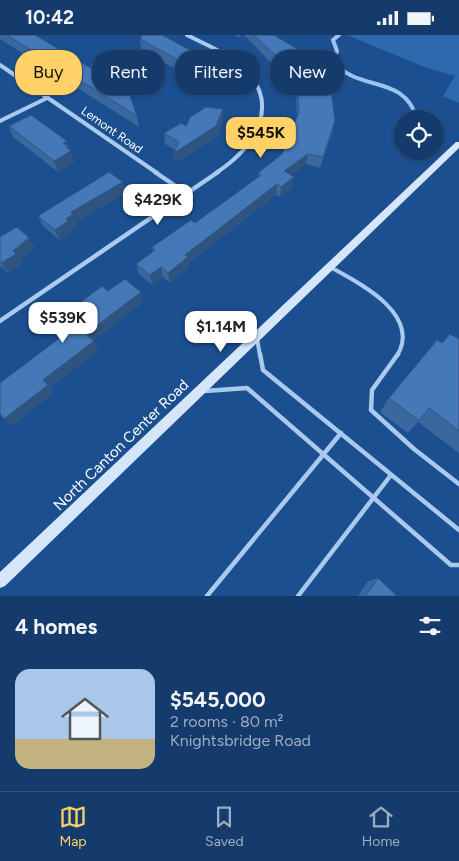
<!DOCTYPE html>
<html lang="en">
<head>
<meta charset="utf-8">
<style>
  body { margin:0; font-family:Figtree,sans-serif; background:#214673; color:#f1f3f6; height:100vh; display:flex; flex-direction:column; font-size:19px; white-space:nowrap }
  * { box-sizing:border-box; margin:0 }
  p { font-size:16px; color:#9dadc1 }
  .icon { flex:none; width:28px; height:28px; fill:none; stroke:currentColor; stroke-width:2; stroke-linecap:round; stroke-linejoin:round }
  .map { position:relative; height:561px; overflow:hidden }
  .drawer { display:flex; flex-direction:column; background:#143b6b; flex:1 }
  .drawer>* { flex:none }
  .top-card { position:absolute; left:15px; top:15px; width:430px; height:45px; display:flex; gap:10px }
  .fabs { position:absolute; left:394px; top:75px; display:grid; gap:10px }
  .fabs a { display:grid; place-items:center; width:50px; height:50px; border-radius:50%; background:#143b6b; box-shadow:0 1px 4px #0004,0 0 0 1px #33557e; font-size:25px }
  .price { position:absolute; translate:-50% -42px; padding:0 11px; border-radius:10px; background:#fff; color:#222; font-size:16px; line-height:32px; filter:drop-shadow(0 1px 2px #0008) }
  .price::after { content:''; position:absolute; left:50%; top:30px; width:15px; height:11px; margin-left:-8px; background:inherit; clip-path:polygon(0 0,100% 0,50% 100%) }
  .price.selected { background:#ffd166; color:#111 }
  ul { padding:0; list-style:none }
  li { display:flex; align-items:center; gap:15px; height:125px; padding:0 15px }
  li span { display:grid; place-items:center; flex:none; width:140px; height:100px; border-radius:15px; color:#555 }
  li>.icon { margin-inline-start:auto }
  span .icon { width:60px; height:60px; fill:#fffc; stroke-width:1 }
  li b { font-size:21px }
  h2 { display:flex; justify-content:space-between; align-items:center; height:60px; padding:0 15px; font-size:21px }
  .chip { padding:0 18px; border-radius:20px; background:#143b6b; box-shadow:0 1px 4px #0004,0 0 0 1px #33557e; font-size:18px; line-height:45px }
  .chip.selected { background:#ffd166; color:#111 }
  .status { display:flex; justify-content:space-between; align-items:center; height:35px; padding:0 25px; background:#143b6b; direction:ltr }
  .status svg { height:14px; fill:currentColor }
  .tab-bar { display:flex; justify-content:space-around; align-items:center; height:70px; border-top:1px solid #33557e; background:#143b6b; font-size:14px; color:#9dadc1 }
  .tab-bar a { display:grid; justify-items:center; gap:2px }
  .tab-bar .selected { color:#ffd166 }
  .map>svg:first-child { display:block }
  .green { fill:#2e69ad }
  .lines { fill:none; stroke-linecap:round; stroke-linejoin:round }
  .stream { stroke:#9cc4f0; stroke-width:4 }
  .lane-far1 { stroke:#a9c9ee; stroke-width:4 }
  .lane { stroke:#a9c9ee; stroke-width:4.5 }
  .street-far1 { stroke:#a9c9ee; stroke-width:4 }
  .street { stroke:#a9c9ee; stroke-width:4.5 }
  .secondary { fill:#d6e6fa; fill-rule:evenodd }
  .wall { fill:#3a679d }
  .shaded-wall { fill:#305480 }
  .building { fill:#4478b7; stroke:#305480 }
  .labels { text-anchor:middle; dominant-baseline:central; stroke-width:4.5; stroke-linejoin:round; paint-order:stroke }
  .far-street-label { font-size:12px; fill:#fff; stroke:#1b4f8f }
  .street-label { font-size:15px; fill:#fff; stroke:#1b4f8f }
</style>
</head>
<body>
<div class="status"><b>10:42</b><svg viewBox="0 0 49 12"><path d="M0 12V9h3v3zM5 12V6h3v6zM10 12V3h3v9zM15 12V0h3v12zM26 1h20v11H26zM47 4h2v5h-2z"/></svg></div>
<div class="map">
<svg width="459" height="561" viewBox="0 0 459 561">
  <rect width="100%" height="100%" fill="#1b4f8f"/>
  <!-- green -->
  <polygon class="green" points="347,0 459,0 459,68 443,61 455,41 427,33"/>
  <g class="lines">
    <!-- stream -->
    <path class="stream" d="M 339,0 L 333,5 L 337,16 L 333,26 C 358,58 404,38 417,84"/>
    <!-- lane-far1 -->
    <g class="lane-far1">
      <path d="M 330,232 C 359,248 422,279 397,321"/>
      <polyline points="257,303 260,321"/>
    </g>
    <!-- lane -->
    <g class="lane">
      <polyline points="260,319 263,335 459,495"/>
      <polyline points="398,319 372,355 371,375 414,414 459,449"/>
      <polyline points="205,356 247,353 451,530 459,530"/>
      <polyline points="207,561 341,398"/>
      <polyline points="298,561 391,440"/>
    </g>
    <!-- street-far1 -->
    <g class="street-far1">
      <path d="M 187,0 C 204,9 223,16 238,28 C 284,66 257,111 216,138"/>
      <polyline points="0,30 157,138"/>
      <polyline points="0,86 47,63"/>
    </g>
    <!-- street -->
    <g class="street">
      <polyline points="155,137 187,159"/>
      <polyline points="0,286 218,137"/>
    </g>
    <!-- secondary -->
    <polygon class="secondary" points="456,107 459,107 459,113 5,551 0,553 0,537"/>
  </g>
  <!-- wall -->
  <g class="wall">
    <polygon points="0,0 35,0 137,81 139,92 0,4"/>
    <polygon points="234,0 274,0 335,86 333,97 320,133 306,129 291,140 292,153 280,162 276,160 189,228 189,232 170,248 163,242 152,250 139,239 136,229 153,217 152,212 195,188 258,142 258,138 282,119 297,81 296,59 278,30 274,31 244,0 239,3"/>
    <polygon points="140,4 206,34 190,42 141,15"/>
    <polygon points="223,85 217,102 175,128 174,118 175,115 165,109 164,98 186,91"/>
    <polygon points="9,91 75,127 58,137 13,102"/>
    <polygon points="125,158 76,187 77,190 71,194 72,197 59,205 43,191 38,181"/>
    <polygon points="0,202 29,203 35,213 20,226 22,229 8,238 0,231"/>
    <polygon points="108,256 141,257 143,267 93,306 98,315 50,353 53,358 12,391 59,304 53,298 47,288"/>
    <polygon points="459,304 459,418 418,387 408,398 380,377 389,363 442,308"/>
    <polygon points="378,543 397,561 358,561 367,547"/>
  </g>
  <!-- shaded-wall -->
  <g class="shaded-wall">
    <polygon points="239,0 244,0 239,3"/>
    <polygon points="279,19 278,30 274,31 275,20"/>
    <polygon points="205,23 206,34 190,42 189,31"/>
    <polygon points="223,74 223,85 217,102 175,128 174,118"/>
    <polygon points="335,86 333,97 320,133 323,122"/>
    <polygon points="67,106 75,127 58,137 54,126 63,108"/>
    <polygon points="308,119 306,129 282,147 284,136"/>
    <polygon points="294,142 292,153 280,162 281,152"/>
    <polygon points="123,147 125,158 76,187 77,190 71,194 72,197 59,205 55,195 71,177"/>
    <polygon points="277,149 276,160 189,228 189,232 170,248 168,238 185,220"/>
    <polygon points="29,203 35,213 20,226 22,229 8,238 1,228 13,216"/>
    <polygon points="161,232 163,242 152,250 150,240"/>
    <polygon points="141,257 143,267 91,308 86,299"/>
    <polygon points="94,306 98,315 50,353 53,358 12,391 4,384 43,345"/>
  </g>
  <!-- building -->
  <g class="building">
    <polygon points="7,0 35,0 128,55 137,81"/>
    <polygon points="142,0 162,0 205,23 189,31 140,4"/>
    <polygon points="254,0 274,0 297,14 313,29 331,54 335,86 323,122 308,119 284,136 294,142 281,152 277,149 185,220 188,222 168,238 161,232 150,240 136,229 155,215 152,212 191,185 195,188 261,140 258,138 282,119 299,77 297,48 279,19 275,20"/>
    <polygon points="206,72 223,74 216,91 174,118 179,107 164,98 181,88 186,91 190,82"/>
    <polygon points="31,80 67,106 63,108 68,111 66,112 71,116 54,126 9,91"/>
    <polygon points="109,137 123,147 71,177 73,179 66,184 68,186 55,195 38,181"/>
    <polygon points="17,192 29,203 13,216 16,219 1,228 0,227 0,202"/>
    <polygon points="125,244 141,257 86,299 94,306 43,345 48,350 4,384 0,379 0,348 61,302 47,288 63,277 65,279 102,251 108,256"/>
    <polygon points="450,299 459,304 459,396 429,373 419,386 389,363 437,305 442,308"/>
    <polygon points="378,543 397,561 366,561"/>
  </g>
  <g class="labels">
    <!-- far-street labels -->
    <g class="far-street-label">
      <text transform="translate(112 95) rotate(35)">Lemont Road</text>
    </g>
    <!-- street labels -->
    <g class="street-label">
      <text transform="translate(121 410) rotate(-44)">North Canton Center Road</text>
    </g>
  </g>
</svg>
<div class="fabs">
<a><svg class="icon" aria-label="locate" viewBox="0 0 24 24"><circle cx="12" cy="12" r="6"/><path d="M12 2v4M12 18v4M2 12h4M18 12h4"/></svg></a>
</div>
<b class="price selected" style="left:261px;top:124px">$545K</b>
<b class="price" style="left:158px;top:191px">$429K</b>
<b class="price" style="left:63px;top:309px">$539K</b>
<b class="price" style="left:221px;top:318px">$1.14M</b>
<div class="top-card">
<a class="chip selected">Buy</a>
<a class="chip">Rent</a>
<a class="chip">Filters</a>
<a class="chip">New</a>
</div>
</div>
<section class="drawer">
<h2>4 homes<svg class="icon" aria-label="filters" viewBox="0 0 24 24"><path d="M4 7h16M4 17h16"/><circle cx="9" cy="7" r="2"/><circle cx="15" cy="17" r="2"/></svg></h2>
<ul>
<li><span style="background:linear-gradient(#a9c7e8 70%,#c2b280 0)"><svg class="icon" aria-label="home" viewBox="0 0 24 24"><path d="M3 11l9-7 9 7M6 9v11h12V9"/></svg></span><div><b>$545,000</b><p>2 rooms · 80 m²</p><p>Knightsbridge Road</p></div></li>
</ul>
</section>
<nav class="tab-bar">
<a class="selected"><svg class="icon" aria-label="map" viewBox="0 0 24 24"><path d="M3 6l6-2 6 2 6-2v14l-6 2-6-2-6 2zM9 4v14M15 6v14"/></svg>Map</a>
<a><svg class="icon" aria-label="saved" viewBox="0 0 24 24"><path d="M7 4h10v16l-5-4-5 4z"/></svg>Saved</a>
<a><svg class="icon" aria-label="home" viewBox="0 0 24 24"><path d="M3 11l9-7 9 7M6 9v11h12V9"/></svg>Home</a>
</nav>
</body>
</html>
